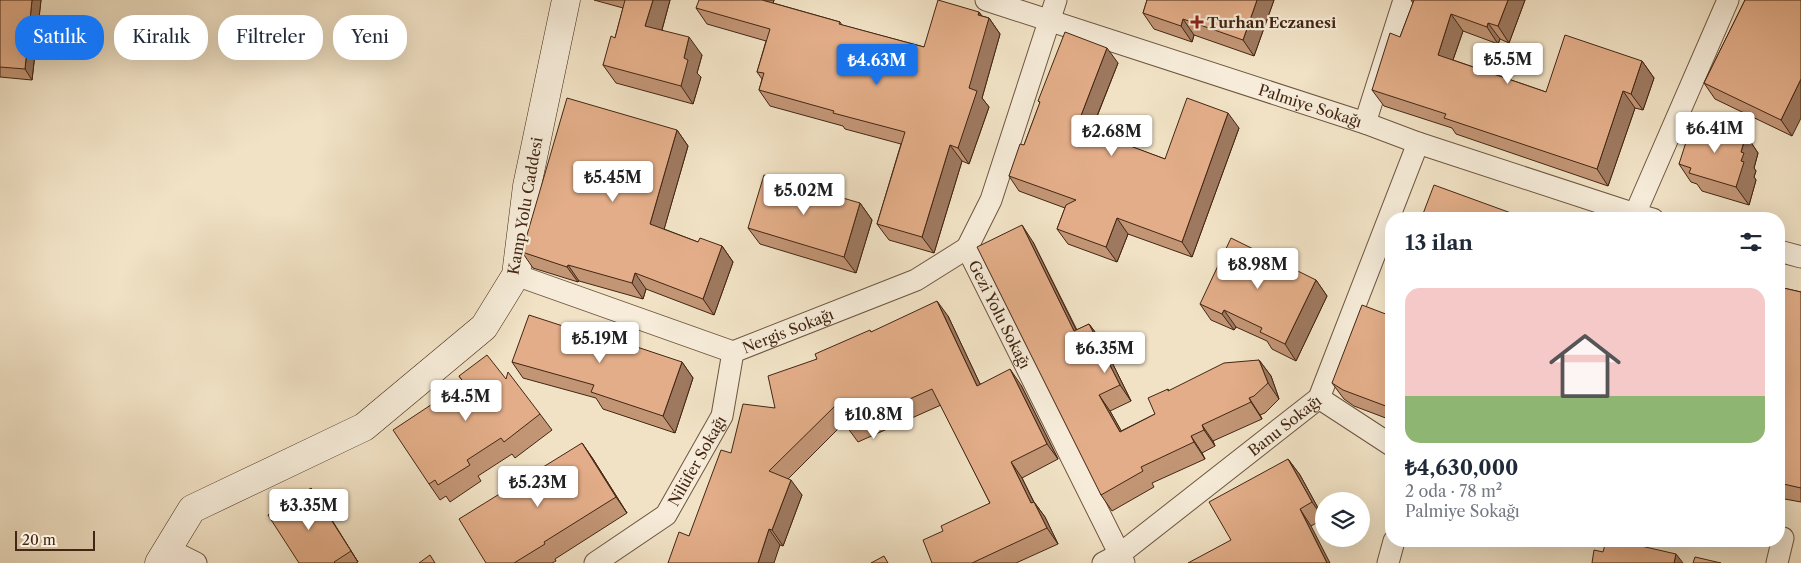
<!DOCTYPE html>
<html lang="tr">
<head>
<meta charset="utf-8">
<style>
  body { margin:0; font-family:"Libre Caslon Text",serif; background:#f6f6f7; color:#1f2937; height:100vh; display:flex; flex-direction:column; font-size:19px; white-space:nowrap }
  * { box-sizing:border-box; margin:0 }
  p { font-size:16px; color:#747a83 }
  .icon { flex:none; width:28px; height:28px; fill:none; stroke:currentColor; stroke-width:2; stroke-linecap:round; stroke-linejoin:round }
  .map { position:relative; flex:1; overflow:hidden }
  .sheet { position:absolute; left:1385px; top:212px; width:400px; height:335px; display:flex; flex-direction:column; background:#fff; border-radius:20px; box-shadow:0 5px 20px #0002 }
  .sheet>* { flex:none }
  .top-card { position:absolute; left:15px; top:15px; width:475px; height:45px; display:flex; gap:10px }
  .buttons { position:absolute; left:1315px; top:492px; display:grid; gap:10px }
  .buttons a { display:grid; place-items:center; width:55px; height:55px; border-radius:50%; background:#fff; box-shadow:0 5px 20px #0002; font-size:25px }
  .scale { position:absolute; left:15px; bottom:12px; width:80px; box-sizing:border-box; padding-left:5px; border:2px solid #432613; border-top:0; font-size:14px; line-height:18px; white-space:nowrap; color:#432613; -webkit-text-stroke:4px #f6ecd9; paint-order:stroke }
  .price { position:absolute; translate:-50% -42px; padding:0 11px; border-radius:5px; background:#fff; color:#222; font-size:16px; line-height:32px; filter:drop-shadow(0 1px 2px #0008) }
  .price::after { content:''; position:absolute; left:50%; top:30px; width:15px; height:11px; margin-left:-8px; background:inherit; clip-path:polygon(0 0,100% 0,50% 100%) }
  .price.active { background:#1a73e8; color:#fff }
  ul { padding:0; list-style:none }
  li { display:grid; align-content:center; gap:10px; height:265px; padding:0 20px }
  li span { display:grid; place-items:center; height:155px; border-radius:15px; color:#555 }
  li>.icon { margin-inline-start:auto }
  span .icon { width:90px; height:90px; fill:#fffc; stroke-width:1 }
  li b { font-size:21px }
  h2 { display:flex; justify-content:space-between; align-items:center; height:60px; padding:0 20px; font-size:21px }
  .pill { padding:0 18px; border-radius:20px; background:#fff; box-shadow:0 5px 20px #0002; font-size:18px; line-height:45px }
  .pill.active { background:#1a73e8; color:#fff }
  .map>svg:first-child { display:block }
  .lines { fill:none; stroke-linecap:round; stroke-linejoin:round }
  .street-casing { stroke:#6e5540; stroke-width:23 }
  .secondary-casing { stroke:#432613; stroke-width:29 }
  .street { stroke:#f6ecd9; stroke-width:21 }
  .secondary { stroke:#f6ecd9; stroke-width:28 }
  .wall { fill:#c29575; stroke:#432613 }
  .shaded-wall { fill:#9e795f; stroke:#432613 }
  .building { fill:#e2ad88; stroke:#432613 }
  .poi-dot { fill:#8f2418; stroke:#f6ecd9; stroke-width:2 }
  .labels { text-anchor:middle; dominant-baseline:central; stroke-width:4.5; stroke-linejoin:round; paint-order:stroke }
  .poi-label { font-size:15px; font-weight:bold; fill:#432613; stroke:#f6ecd9; text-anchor:start }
  .street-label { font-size:15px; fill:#432613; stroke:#f6ecd9 }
</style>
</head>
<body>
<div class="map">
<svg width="1801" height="563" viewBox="0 0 1801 563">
  <rect width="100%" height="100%" fill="#f1e2c5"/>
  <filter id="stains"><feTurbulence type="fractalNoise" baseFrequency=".004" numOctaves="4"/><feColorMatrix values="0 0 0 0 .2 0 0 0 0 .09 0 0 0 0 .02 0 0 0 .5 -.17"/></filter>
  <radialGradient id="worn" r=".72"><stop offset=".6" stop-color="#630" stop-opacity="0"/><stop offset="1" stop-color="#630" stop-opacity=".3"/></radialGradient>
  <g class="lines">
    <!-- street casing -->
    <g class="street-casing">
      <g id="street">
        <path id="s1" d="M 986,0 L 1365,123 L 1418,143 L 1635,214"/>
        <path id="s2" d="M 1056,0 L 991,200 L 967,248 L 1124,563"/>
        <polyline points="1365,123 1404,0"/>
        <polyline points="1653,219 1635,214 1728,0"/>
        <polyline points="1779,251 1801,257"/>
        <path id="s3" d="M 516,275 L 733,352 L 916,280 L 967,248"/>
        <polyline points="1319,398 1391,445"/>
        <polyline points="168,549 196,563"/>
        <path id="s4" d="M 595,563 L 666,515 L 722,416 L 733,352"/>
        <path id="s5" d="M 1103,563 L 1120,554 L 1319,398 L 1418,143"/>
        <polyline points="1388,563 1394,541"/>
        <polyline points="1777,563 1783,538"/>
      </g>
    </g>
    <!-- secondary casing -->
    <g class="secondary-casing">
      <polyline id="secondary" points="159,563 192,509 364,427 484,327 516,275 527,186 566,0"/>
    </g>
    <!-- street -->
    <use href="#street" class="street"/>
    <!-- secondary -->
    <use href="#secondary" class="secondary"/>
  </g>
  <!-- wall -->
  <g class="wall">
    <polygon points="0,0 41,0 32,80 0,77"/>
    <polygon points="594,0 670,0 662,30 702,55 697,73 701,77 693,104 616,83 603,65 615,38 623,8"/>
    <polygon points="774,0 773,3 840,22 842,25 924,47 979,12 982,16 989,18 1000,34 982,98 989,107 969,164 962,161 934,253 889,240 877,224 901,144 845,129 843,126 770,106 759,90 762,79 757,72 766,41 707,24 696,8"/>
    <polygon points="1147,0 1274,0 1254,56 1194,35 1192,42 1154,29 1143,13"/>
    <polygon points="1411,0 1525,0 1509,43 1500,39 1498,44 1463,31 1453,60 1546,92 1642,61 1654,78 1643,110 1635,108 1608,186 1456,134 1452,128 1384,106 1372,90 1400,37 1413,3"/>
    <polygon points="1745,0 1792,136 1715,99 1704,83"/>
    <polygon points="1118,63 1091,132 1165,159 1239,128 1192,257 1128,234 1117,262 1068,244 1057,229 1065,208 1019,191 1009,176 1024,145 1040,103 1038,101"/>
    <polygon points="677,130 688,146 664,229 698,242 722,246 733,262 714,315 646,289 643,299 579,281 578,282 533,268 522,252"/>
    <polygon points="1746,135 1758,153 1754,168 1756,171 1754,177 1756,180 1749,205 1702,191 1697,184 1691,182 1679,164 1692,140"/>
    <polygon points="860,203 872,220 856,273 760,244 748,228"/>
    <polygon points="1033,242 1077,330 1089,324 1101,340 1131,401 1110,411 1121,431 1155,414 1168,389 1169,391 1259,360 1271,376 1279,399 1265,413 1260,415 1262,419 1213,441 1215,446 1202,453 1205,459 1152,483 1154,487 1112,511 1101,495"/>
    <polygon points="1316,280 1327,296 1296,361 1272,349 1267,341 1236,327 1234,330 1211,320 1200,304"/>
    <polygon points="1779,287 1801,292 1801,502 1779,498"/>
    <polygon points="948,316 980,384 1021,385 1058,459 1022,478 1034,502 1045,517 1058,544 1016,563 932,563 943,531 990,503 941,405 858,442 847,427 845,422 788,479 802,495 783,546 780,545 689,536 731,453 775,408 817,359 871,332"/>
    <polygon points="1391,316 1391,420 1354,406 1344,399 1332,383"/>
    <polygon points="512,362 682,362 693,378 675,433 603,409 596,398 523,378"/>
    <polygon points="459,376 506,379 540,414 552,430 515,458 512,454 478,476 481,481 450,502 446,496 440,500 429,484 464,383"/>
    <polygon points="582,443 593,459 627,513 555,559 556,561 552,563 486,563"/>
    <polygon points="1288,459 1300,475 1324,519 1311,526 1231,540"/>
    <polygon points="311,488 358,562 356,563 299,563"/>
  </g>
  <!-- shaded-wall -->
  <g class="shaded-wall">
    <polygon points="32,0 41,0 32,80 25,69"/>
    <polygon points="653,0 670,0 658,44 645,26"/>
    <polygon points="759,0 774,0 770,15"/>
    <polygon points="1257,0 1274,0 1254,56 1243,40"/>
    <polygon points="1508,0 1525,0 1509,43 1498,26"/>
    <polygon points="979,12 987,24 989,18 1000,34 982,98 989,107 969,164 958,148 969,88"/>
    <polygon points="1451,14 1463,31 1449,71 1438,55"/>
    <polygon points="1183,19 1194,35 1192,42 1181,26"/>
    <polygon points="1488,23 1500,39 1498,44 1487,27"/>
    <polygon points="689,37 702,55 697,73 701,77 693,104 681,86 684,58"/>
    <polygon points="1107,48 1118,63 1087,141 1077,126"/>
    <polygon points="1642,61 1654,78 1643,110 1631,94"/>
    <polygon points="1801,79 1801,118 1792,136 1781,120"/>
    <polygon points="1623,91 1635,108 1608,186 1597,169"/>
    <polygon points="1228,113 1239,128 1192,257 1182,242"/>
    <polygon points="677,130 688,146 661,240 650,224"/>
    <polygon points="1746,135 1758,153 1754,168 1756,171 1754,177 1756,180 1749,205 1736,187 1741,161 1741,152"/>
    <polygon points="950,145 962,161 934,253 922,237"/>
    <polygon points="860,203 872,220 856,273 844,257"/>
    <polygon points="1117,218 1128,234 1117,262 1106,247"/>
    <polygon points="1022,225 1033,242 1085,348 1074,331"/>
    <polygon points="722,246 733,262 714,315 703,299"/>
    <polygon points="568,265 579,281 578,282 567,267"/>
    <polygon points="635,273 646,289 643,299 632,283"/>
    <polygon points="1316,280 1327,296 1296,361 1285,344"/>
    <polygon points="937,301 948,316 988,401 977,386"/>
    <polygon points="1224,310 1236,327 1234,330 1222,314"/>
    <polygon points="1089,324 1101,340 1131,401 1120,385"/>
    <polygon points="1259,360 1271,376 1279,399 1268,383"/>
    <polygon points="682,362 693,378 675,433 663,416"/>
    <polygon points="1010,369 1021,385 1058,459 1047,444"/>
    <polygon points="1099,395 1110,411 1131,448 1120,432"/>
    <polygon points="1249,398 1260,415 1262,419 1251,402"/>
    <polygon points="1202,425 1213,441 1215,446 1204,430"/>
    <polygon points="1191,436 1202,453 1205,459 1194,442"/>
    <polygon points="582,443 593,459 627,513 616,497"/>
    <polygon points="1288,459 1300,475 1324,519 1312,502"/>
    <polygon points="1011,462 1022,478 1042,519 1031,503"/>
    <polygon points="791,480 802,495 783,546 772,530"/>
    <polygon points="311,488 319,499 358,562 351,551"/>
    <polygon points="1034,502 1045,517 1058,544 1047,528"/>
    <polygon points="1300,509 1311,526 1330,563 1327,563"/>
    <polygon points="769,529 780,545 774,563 758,563"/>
    <polygon points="1676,554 1683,563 1674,563"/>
  </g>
  <!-- building -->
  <g class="building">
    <polygon points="0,0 32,0 25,69 0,67"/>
    <polygon points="625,0 653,0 645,26 689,37 684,58 688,60 681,86 603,65 611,36 615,38"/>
    <polygon points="699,0 762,0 840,22 839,24 924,47 938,0 979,12 978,15 989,18 969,88 977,91 958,148 950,145 922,237 877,224 905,132 833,113 834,111 759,90 764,73 757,72 770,29 696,8"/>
    <polygon points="1147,0 1257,0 1243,40 1183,19 1181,26 1143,13"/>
    <polygon points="1414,0 1508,0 1498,26 1488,23 1487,27 1451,14 1438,55 1546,92 1565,35 1642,61 1631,94 1623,91 1597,169 1444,118 1446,114 1372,90 1390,33 1400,37"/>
    <polygon points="1745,0 1801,0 1801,79 1781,120 1704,83"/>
    <polygon points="1065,32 1107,48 1077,126 1165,159 1187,98 1228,113 1182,242 1117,218 1106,247 1057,229 1066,205 1076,200 1009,176 1020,144 1024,145 1040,102 1038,101"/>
    <polygon points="567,98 677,130 650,224 698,242 700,238 722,246 703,299 635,273 632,283 568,265 567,267 522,252"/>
    <polygon points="1698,122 1746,135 1741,152 1744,153 1741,161 1744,162 1736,187 1689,173 1691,168 1679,164 1687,139 1692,140"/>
    <polygon points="764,175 860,203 844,257 748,228"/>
    <polygon points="1434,185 1522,217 1521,219 1421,219"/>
    <polygon points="1022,225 1074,331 1089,324 1120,385 1099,395 1120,432 1155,414 1148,398 1168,389 1168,391 1224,363 1259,360 1268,383 1254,396 1249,398 1251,402 1202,425 1204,430 1191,436 1194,442 1141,467 1143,471 1101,495 977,247"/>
    <polygon points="1231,238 1316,280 1285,344 1260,332 1262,328 1224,310 1222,314 1200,304"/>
    <polygon points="1779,287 1801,292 1801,488 1779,483"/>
    <polygon points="937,301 977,386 1010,369 1047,444 1011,462 1031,503 1034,502 1047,528 972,563 932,563 923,540 943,531 941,526 990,503 932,389 847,427 837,404 769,471 791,480 772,530 769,529 758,563 668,563 679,532 689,536 721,450 731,453 743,404 775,408 768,376 817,359 815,354 870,330 871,332"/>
    <polygon points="1362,305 1391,316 1391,408 1343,390 1332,383"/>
    <polygon points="529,315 609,341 610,338 682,362 663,416 591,392 594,385 512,362"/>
    <polygon points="487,355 506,379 508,372 540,414 504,442 501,438 467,460 470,465 438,485 435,480 429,484 393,430 464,383 459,376"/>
    <polygon points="582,443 616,497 544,542 545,544 514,563 486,563 459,519"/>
    <polygon points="1288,459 1312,502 1300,509 1327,563 1188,563 1231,540 1209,502"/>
    <polygon points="311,488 351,551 334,562 335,563 299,563 268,515"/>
    <polygon points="1606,541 1619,541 1676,554 1674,563 1592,563 1594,550 1603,552"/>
    <polygon points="430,555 435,563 419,563"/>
    <polygon points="884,556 888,563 871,563"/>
    <polygon points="1695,557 1721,563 1693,563"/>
  </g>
  <!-- markers -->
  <path class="poi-dot" d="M1194.5 14.5h5v5h5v5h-5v5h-5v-5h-5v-5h5z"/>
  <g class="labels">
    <!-- poi labels -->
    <g class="poi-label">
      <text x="1207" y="22">Turhan Eczanesi</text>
    </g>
    <!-- street labels -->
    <g class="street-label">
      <text stroke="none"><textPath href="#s1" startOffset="341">Palmiye Sokağı</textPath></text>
      <text transform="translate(525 206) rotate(-80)">Kamp Yolu Caddesi</text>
      <text stroke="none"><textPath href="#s2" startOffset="338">Gezi Yolu Sokağı</textPath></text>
      <text stroke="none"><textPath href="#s3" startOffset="289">Nergis Sokağı</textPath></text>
      <text stroke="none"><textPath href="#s5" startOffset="228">Banu Sokağı</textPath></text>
      <text stroke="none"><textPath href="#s4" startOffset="148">Nilüfer Sokağı</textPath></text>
    </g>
  </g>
  <rect width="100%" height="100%" filter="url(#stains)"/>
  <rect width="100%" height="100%" fill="url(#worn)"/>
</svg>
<div class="buttons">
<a><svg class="icon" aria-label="layers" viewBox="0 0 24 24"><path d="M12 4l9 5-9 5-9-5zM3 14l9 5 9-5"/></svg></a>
</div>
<div class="scale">20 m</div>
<b class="price" style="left:1508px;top:85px">₺5.5M</b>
<b class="price active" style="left:877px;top:86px">₺4.63M</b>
<b class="price" style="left:1715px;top:154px">₺6.41M</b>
<b class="price" style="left:1112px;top:157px">₺2.68M</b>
<b class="price" style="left:613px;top:203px">₺5.45M</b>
<b class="price" style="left:804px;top:216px">₺5.02M</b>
<b class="price" style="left:1258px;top:290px">₺8.98M</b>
<b class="price" style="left:600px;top:364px">₺5.19M</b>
<b class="price" style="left:1105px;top:374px">₺6.35M</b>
<b class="price" style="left:466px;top:422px">₺4.5M</b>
<b class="price" style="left:874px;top:440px">₺10.8M</b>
<b class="price" style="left:538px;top:508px">₺5.23M</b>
<b class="price" style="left:309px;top:531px">₺3.35M</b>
<div class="top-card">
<a class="pill active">Satılık</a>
<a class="pill">Kiralık</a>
<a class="pill">Filtreler</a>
<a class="pill">Yeni</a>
</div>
<section class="sheet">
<h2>13 ilan<svg class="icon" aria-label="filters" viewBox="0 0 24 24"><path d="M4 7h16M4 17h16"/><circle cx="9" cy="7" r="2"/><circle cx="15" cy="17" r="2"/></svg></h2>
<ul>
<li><span style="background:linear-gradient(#f6c9c9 70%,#8fb573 0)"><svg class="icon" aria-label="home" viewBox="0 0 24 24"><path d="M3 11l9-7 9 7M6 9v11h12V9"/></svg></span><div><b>₺4,630,000</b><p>2 oda · 78 m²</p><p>Palmiye Sokağı</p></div></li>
</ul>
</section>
</div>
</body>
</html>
